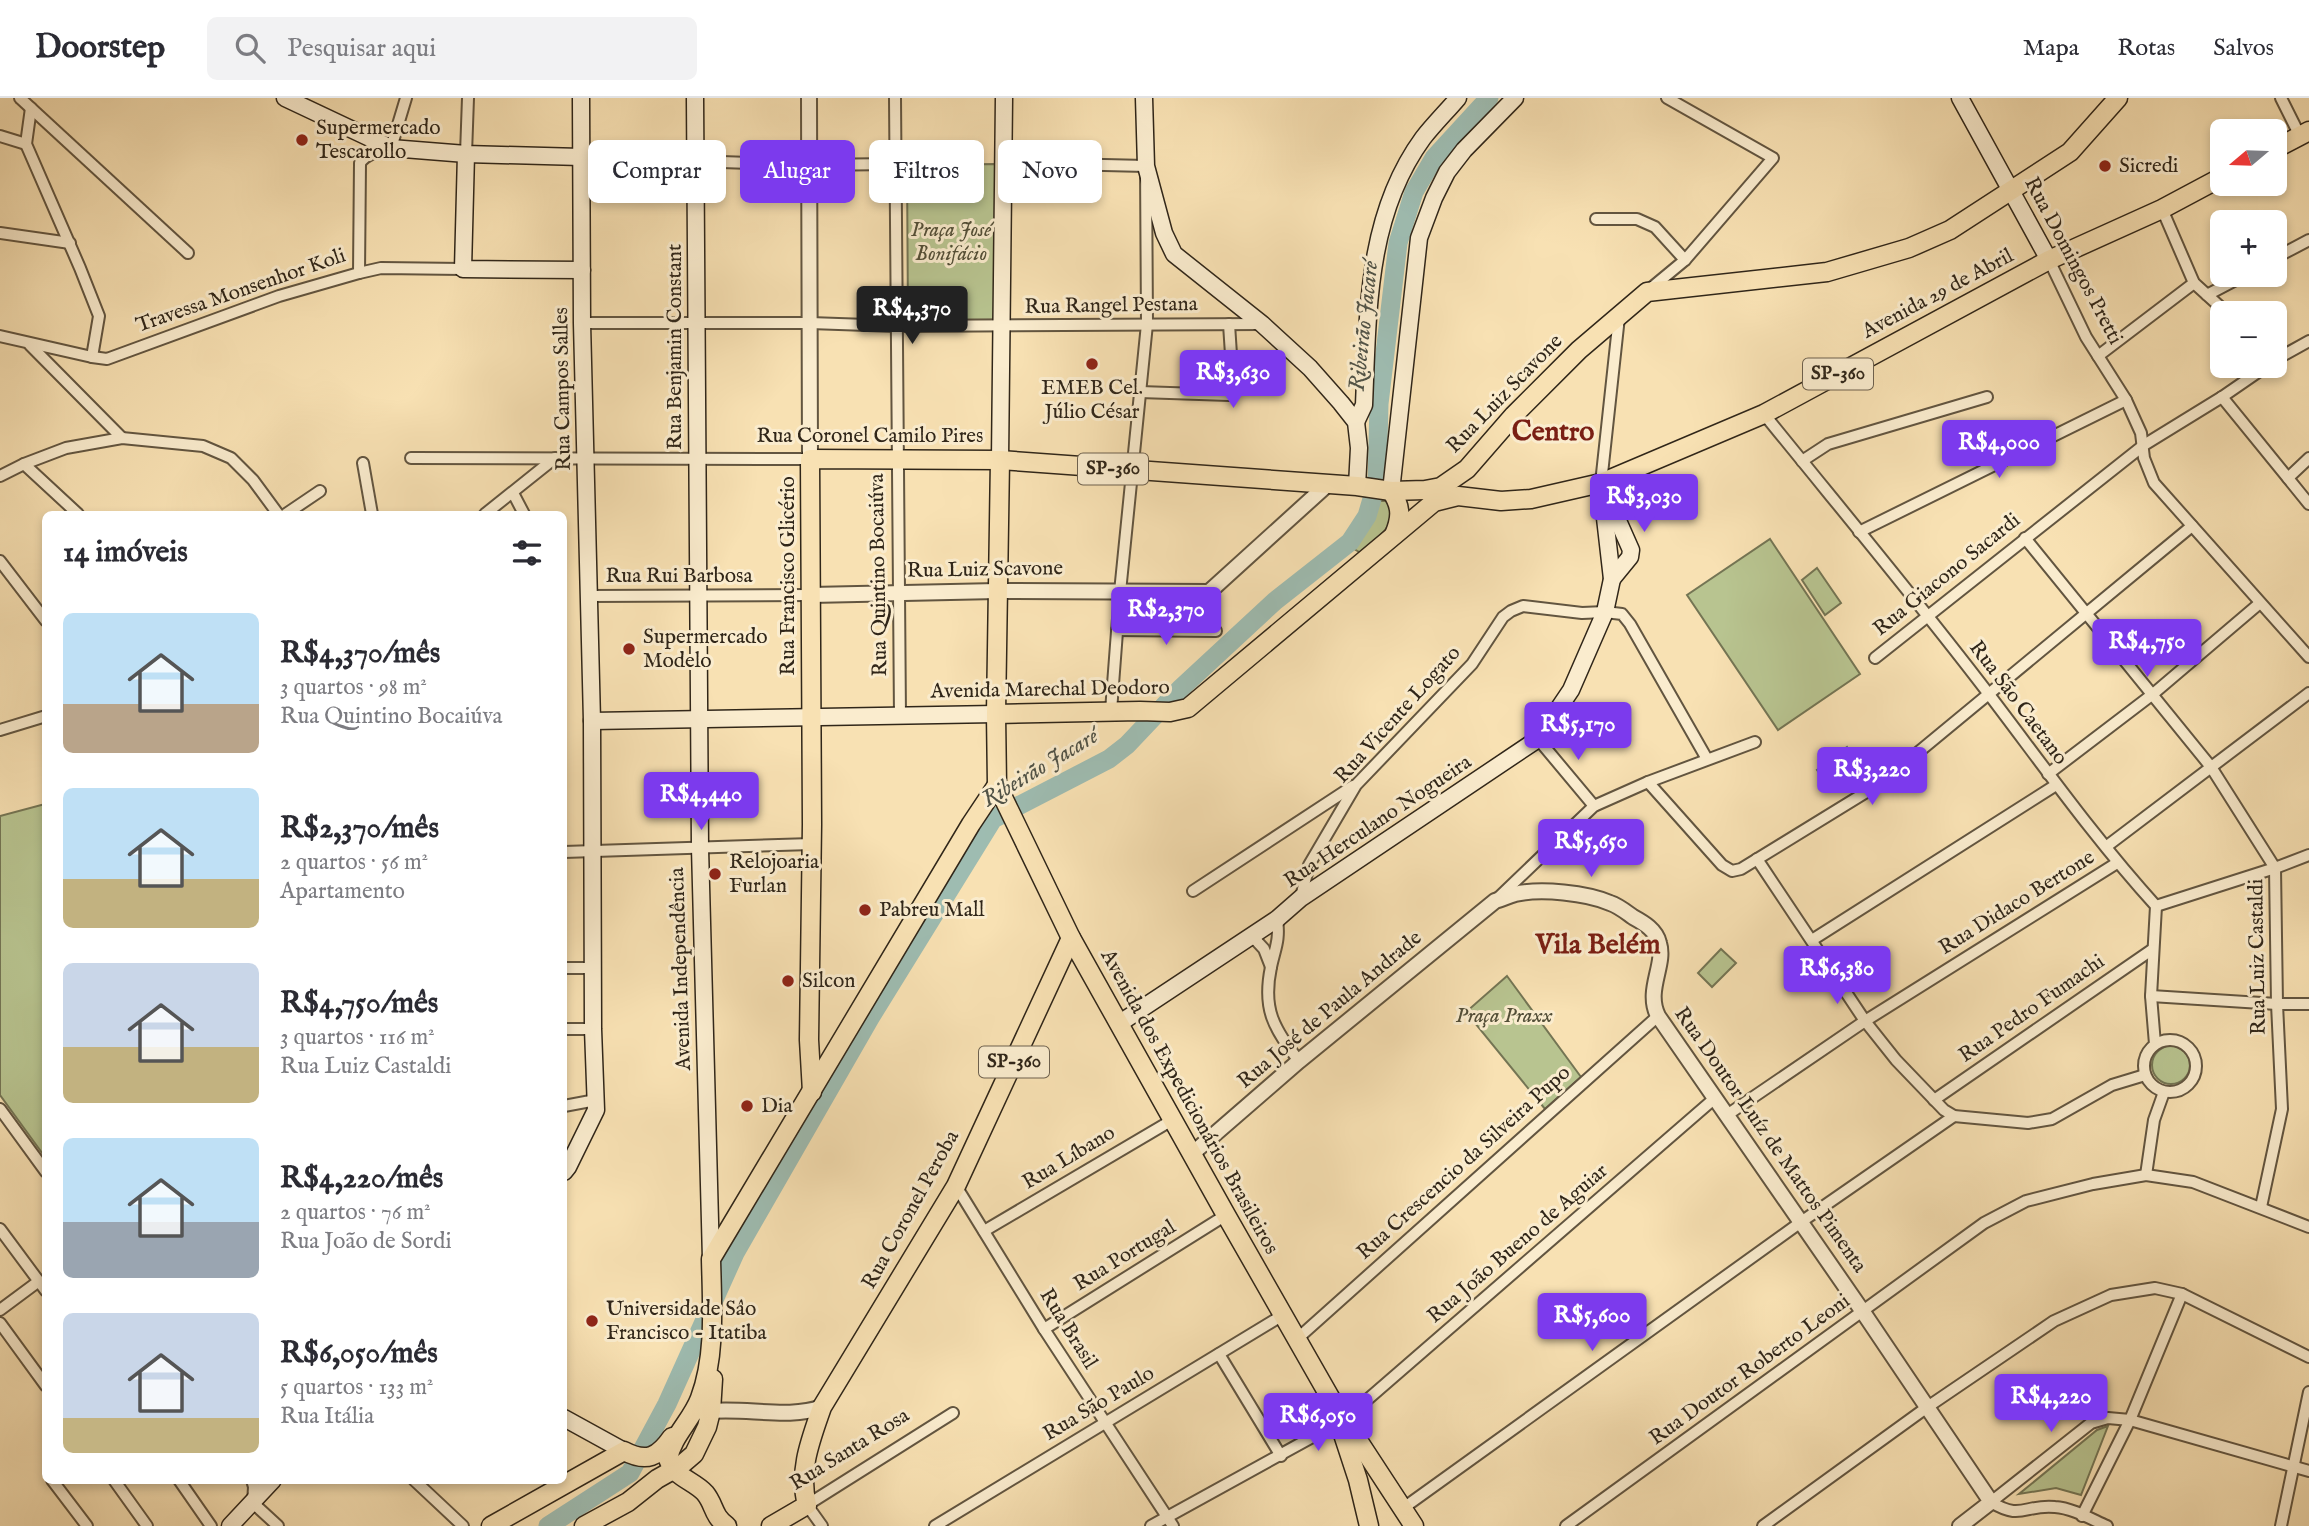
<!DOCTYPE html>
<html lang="pt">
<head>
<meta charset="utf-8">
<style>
  body { margin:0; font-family:"IM FELL English",serif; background:#f2f2f3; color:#2b2b33; height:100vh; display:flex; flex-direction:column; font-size:26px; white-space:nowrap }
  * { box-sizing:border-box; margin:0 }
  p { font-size:23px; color:#7c7c81 }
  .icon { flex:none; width:38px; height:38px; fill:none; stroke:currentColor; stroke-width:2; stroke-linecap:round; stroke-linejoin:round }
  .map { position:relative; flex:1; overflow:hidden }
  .panel { position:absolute; left:42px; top:413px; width:525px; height:973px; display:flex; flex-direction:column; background:#fff; border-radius:10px; box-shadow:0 4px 10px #0003 }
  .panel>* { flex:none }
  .guide { position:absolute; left:588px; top:42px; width:665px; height:63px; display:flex; gap:14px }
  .needle { width:46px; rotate:251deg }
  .fabs { position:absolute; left:2210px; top:21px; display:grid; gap:14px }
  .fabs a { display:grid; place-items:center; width:77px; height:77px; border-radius:10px; background:#fff; box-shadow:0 4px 10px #0003; font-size:35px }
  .price { position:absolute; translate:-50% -60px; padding:0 16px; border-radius:7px; background:#7c3aed; color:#fff; font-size:23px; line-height:46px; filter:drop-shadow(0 2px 4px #0008) }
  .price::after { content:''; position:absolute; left:50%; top:42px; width:21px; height:16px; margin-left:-10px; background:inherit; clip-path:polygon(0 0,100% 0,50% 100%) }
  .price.on { background:#222; color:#fff }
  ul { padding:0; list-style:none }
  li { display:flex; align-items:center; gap:21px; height:175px; padding:0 21px }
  li span { display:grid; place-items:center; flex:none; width:196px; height:140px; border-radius:10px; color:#555 }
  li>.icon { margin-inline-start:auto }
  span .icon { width:84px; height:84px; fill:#fffc; stroke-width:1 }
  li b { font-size:30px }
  h2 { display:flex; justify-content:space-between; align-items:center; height:84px; padding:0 21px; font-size:30px }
  .tag { padding:0 24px; border-radius:10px; background:#fff; box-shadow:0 4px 10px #0003; font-size:24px; line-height:63px }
  .tag.on { background:#7c3aed; color:#fff }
  header { display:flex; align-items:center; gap:42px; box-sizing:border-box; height:98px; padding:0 35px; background:#fff; border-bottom:2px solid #e1e1e2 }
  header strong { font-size:33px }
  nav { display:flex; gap:38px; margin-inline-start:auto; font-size:24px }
  .search { width:490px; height:63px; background:#f2f2f3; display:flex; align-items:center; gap:18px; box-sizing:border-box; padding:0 24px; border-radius:10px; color:#7c7c81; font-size:26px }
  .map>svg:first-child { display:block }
  .green { fill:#b8c490; stroke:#747554; stroke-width:2 }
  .water { fill:#9ebcb1; stroke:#728074; stroke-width:2 }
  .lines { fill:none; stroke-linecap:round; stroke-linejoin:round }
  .river { stroke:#9ebcb1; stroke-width:19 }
  .minor-casing { stroke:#625540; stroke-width:14 }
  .tertiary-casing { stroke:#625540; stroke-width:18 }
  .secondary-casing { stroke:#302619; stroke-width:19 }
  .primary-casing { stroke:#302619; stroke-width:21 }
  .minor { stroke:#faecce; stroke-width:10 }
  .tertiary { stroke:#faecce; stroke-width:14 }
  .secondary { stroke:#faecce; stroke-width:16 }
  .primary { stroke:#f8e1b3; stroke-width:18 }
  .poi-dot { fill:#8f2418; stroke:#faecce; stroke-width:2.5 }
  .labels { text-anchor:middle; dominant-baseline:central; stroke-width:6; stroke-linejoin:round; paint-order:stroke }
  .shield { fill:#faecce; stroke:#6d614f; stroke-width:2 }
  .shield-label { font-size:19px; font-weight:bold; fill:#302619 }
  .poi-label { font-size:21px; fill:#302619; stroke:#faecce; text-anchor:start }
  .park-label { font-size:21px; font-style:italic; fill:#524e37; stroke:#faecce }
  .street-label { font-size:21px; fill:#302619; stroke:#faecce }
  .water-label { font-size:23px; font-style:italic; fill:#515347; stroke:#faecce }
  .district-label { font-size:28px; font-weight:bold; fill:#7a1f14; stroke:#faecce }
</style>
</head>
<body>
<header>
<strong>Doorstep</strong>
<div class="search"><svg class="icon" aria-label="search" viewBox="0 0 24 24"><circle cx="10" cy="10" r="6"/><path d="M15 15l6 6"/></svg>Pesquisar aqui</div>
<nav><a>Mapa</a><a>Rotas</a><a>Salvos</a></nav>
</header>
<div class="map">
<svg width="2309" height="1428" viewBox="0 0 2309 1428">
  <rect width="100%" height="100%" fill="#f8e1b3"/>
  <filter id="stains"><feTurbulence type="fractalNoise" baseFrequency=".00286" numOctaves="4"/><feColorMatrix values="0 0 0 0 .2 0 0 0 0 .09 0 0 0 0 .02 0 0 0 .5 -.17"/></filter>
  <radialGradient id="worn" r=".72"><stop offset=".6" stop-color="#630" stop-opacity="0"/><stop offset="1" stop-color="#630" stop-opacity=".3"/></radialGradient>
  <!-- green -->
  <g class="green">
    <polygon points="995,66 996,222 908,222 907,67"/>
    <path d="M 1376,403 L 1388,403 C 1398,430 1378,438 1361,455 L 1354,451 L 1372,421 Z"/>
    <polygon points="1770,441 1860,576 1778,632 1687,497"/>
    <polygon points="1817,470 1841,505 1825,517 1802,482"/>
    <polygon points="45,706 46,706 45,1059 0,997 0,718"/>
    <polygon points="1721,851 1736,865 1712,889 1698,875"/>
    <polygon points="1507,878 1581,979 1545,1011 1466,914"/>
    <circle cx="2171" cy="967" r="19"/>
    <polygon points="2108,1328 2081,1397 2056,1390 2019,1396 2097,1332"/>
  </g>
  <!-- water -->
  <polygon class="water" points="1847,649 1856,663 1827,685 1817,672"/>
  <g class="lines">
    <!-- river -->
    <polyline class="river" points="548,1428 630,1375 667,1306 735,1155 870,920 993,721 1109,661 1127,647 1180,591 1275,503 1350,444 1367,418 1377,384 1379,306 1398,145 1414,94 1434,60 1489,0"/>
    <!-- minor casing -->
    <g class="minor-casing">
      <g id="minor">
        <polyline points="20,0 188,155"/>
        <polyline points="895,0 900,618"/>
        <polyline points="2281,0 2300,38"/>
        <polyline points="31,10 26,46 80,170 99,218 92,259"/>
        <polyline points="0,38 26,46"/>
        <polyline points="466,56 468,0"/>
        <polyline points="581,59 809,67 894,66"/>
        <polyline points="1020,65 1146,68 1147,226 1120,494 1111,613"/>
        <polyline points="2162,111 2194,185 2227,215"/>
        <polyline points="1596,121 1637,121 1655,129 1685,162"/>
        <polyline points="0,135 70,145"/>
        <polyline points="2275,160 2309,142"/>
        <polyline points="2049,162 2086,239 2126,302 2141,335 2144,360 2154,385 2309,559"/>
        <path d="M 359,175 L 360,65 C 367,55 380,53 391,50 L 406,0"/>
        <polyline points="1650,191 1685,162 1773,60 1667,0"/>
        <polyline points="2207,197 2245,177"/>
        <polyline points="582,225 810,225 896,228 1262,226"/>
        <polyline points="0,238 92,259 107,261 279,198 359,175 381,170 463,171"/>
        <polyline points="30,247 122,340"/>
        <polyline points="2098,258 2194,185"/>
        <polyline points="2275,262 2309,243"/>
        <polyline points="1140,294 1229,297 1233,287 1229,226"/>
        <polyline points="2222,299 2309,406"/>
        <path d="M 1764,316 C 1840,410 1918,503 1991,599 C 2045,670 2096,742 2156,808 L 2151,898 L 2155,946"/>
        <polyline points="411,360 810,361"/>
        <polyline points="1802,363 1828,346 1987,299"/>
        <polyline points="363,365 372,416"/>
        <polyline points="24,366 78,416"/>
        <polyline points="0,378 24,366 66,350 122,340 203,348 231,360 253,382 278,416"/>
        <polyline points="2288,380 2309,360"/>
        <polyline points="1601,385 1619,219"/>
        <polyline points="513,395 524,416"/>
        <polyline points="286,416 320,393"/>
        <polyline points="485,416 555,360"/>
        <polyline points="1859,434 2126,302"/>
        <polyline points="2025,440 2211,669 2275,770 2277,906 2282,1011 2261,1109"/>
        <polyline points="0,463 46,523"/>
        <polyline points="589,498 811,497"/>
        <polyline points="1117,532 1216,533"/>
        <polyline points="1875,560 2144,347 2222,299 2267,268"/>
        <polyline points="0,632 46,618"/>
        <polyline points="1538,641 1594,708"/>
        <polyline points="2048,676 2153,596 2260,505"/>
        <polyline points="1648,684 1722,767 1732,773 1741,771 1881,685 2192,428"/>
        <polyline points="2107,748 2309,595"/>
        <polyline points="564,754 812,746"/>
        <polyline points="1757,761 1865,923 1896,962 1944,1012 1954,1018 2028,1025 2052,1021 2112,987 2145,977"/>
        <polyline points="1193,793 1353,688"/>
        <polyline points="1301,799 1309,767 1356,687 1472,566 1503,519 1511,513 1523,508 1582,515 1605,514 1622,516 1630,526 1707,661"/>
        <polyline points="1499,799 1594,708 1648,684 1755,644"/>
        <polyline points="2156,808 2275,770 2309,757"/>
        <path d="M 1277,821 C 1280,843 1275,850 1271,869 C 1262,912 1274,930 1299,963"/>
        <polyline points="1252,838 1264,851 1271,869"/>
        <polyline points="1812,842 2056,687"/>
        <polyline points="564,870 592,870"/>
        <polyline points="2151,898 2277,906 2309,906"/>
        <polyline points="564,931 593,931"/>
        <circle cx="2170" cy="968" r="26"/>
        <polyline points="1934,1002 2153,851"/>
        <polyline points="564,1008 596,1002"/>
        <polyline points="0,1011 46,1074"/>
        <polyline points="1727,1017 1865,923 2117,765"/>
        <polyline points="2146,1077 2154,1022 2164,994"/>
        <polyline points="956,1088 1044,1231 1173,1428"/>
        <polyline points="0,1131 46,1193"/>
        <polyline points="984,1133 1174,1021"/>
        <polyline points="0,1212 39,1183"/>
        <polyline points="0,1225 46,1288"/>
        <polyline points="1044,1231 1226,1117"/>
        <polyline points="1297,1241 1658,918"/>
        <polyline points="1219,1256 1281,1358"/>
        <polyline points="52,1382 87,1428"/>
        <polyline points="114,1382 147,1428"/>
        <polyline points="179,1382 211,1428"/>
        <polyline points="252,1382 254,1389 253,1405 278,1428"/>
        <polyline points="414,1382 463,1428"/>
        <polyline points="1402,1411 1801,1124 1954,1018"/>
        <polyline points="2082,1418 2130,1322 2182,1196"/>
        <polyline points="822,1428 807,1407 953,1315"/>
        <polyline points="935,1428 1283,1217"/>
        <polyline points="1151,1428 1345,1321 1715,1000"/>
        <polyline points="1566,1428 1984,1125 2026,1103 2093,1086 2146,1077 2193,1084 2309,1129"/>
        <polyline points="1763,1428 1926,1310 2054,1223 2111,1197 2155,1190 2182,1196 2309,1259"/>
        <path d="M 2107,1428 C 2091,1421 2072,1410 2055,1409 C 2024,1406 2022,1423 1991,1404 L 2091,1325 L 2108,1320 L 2130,1322 L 2309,1373"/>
        <polyline points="2281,1428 2309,1294"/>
      </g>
    </g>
    <!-- tertiary casing -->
    <g class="tertiary-casing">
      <g id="tertiary">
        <polyline points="809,0 810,361"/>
        <polyline points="811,497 997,493 1209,494 1328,386"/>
        <path d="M 1193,1055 L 1299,963 L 1495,803 C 1502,801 1508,798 1515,796 C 1541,790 1587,795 1610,805 C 1619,808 1626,814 1633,819 C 1644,825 1656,832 1659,845 C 1666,867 1645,892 1658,918 L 1863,1214 L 1991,1404 L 1960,1428"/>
        <path d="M 702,1314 C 741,1308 788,1322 822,1309"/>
      </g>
    </g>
    <!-- secondary casing -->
    <g class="secondary-casing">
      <g id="secondary">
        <polyline points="285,0 391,50 466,56 581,59"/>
        <polyline points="695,0 700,750 711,1161"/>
        <polyline points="1144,0 1146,68 1164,135 1174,156 1262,226 1310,270 1341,305 1356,324 1359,350 1357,388"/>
        <polyline points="1960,0 2049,162"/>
        <polyline points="466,56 463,171 582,172"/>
        <path d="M 1356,324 L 1364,307 C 1368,215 1366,118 1423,40 C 1434,26 1447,13 1458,0"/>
        <polyline points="1000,362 1004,0"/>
        <polyline points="1391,393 1419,140 1434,100 1447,74 1464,52 1515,0"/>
        <polyline points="1608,400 1631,452 1630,459 1612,481"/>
        <polyline points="592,623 996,616"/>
        <polyline points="1120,925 1277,821 1301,800 1538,641 1571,592 1605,514 1612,481 1601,385"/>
        <polyline points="564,1074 568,1069 596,1012 593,931 592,623 582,225 581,0"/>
        <polyline points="564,1320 624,1353"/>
        <polyline points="230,1428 273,1382"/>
      </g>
    </g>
    <!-- primary casing -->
    <g class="primary-casing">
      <g id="primary">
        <polyline points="2275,51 2309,33"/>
        <polyline points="1000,362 996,616 997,687 1071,840 1226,1117 1331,1301 1414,1428"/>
        <path d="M 1391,393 C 1402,409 1401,420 1394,437"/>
        <polyline points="996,616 1140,613 1170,614 1188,610 1434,404 1458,398 1501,403 1531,401 1601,385 1764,316 2049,162 2162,111 2222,79"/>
        <polyline points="812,994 809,942 812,726 810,361 1000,362 1357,388 1391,393 1425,392 1441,389 1467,371 1514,317 1579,252 1647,194 1827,174 1909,150 1950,132 2070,54 2118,0"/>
        <polyline points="1338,1321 1358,1382 1369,1428"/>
        <path d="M 491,1428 L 624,1353 C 647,1365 658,1359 672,1339"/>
        <polyline points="584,1428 628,1404 657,1381 680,1368 694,1356 707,1329 711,1313 713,1281"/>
        <path d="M 727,1428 C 712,1417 715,1407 705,1395 C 693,1382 675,1380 668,1361 C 672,1338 692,1322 700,1300 C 716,1258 712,1206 711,1161 L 971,726 L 997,687"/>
        <path d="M 771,1428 L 807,1407 C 798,1372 811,1341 822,1309 L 956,1088 L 1071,840"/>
      </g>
    </g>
    <!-- minor -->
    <use href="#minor" class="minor"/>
    <!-- tertiary -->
    <use href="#tertiary" class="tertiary"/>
    <!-- secondary -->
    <use href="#secondary" class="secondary"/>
    <!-- primary -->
    <use href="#primary" class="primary"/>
  </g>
  <!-- markers -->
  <g class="poi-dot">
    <circle cx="302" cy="42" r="7"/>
    <circle cx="2105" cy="68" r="7"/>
    <circle cx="1092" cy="266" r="7"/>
    <circle cx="629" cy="551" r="7"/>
    <circle cx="715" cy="776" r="7"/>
    <circle cx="865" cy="812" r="7"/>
    <circle cx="788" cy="883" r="7"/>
    <circle cx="747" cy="1008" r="7"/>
    <circle cx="592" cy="1223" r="7"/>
  </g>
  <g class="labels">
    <!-- shield labels -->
    <g class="shield">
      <rect x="1803" y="260.5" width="70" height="31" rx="5"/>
      <rect x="1078" y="355.5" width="70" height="31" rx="5"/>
      <rect x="979" y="948.5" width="70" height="31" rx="5"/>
    </g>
    <g class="shield-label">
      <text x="1838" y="276">SP-360</text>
      <text x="1113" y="371">SP-360</text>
      <text x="1014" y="964">SP-360</text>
    </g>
    <!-- poi labels -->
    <g class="poi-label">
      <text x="316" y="30">Supermercado<tspan x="316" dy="24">Tescarollo</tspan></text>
      <text x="2119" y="68">Sicredi</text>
      <text x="1092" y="290" text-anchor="middle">EMEB Cel.<tspan x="1092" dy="24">Júlio César</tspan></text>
      <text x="643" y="539">Supermercado<tspan x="643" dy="24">Modelo</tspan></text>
      <text x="729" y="764">Relojoaria<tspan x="729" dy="24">Furlan</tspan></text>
      <text x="879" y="812">Pabreu Mall</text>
      <text x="802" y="883">Silcon</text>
      <text x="761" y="1008">Dia</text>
      <text x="606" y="1211">Universidade Sâo<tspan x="606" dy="24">Francisco - Itatiba</tspan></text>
    </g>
    <!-- park labels -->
    <g class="park-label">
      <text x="951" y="132">Praça José<tspan x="951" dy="24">Bonifácio</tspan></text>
      <text x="1504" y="918">Praça Praxx</text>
    </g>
    <!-- street labels -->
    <g class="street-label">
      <text transform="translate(2073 163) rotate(62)">Rua Domingos Pretti</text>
      <text transform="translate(241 193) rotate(-19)">Travessa Monsenhor Koli</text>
      <text transform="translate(1938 196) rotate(-28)">Avenida 29 de Abril</text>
      <text transform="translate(1111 208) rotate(-1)">Rua Rangel Pestana</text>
      <text transform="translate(675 249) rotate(-90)">Rua Benjamin Constant</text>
      <text transform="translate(563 291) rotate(-91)">Rua Campos Salles</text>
      <text transform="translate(1505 296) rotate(-46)">Rua Luiz Scavone</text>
      <text x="870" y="338">Rua Coronel Camilo Pires</text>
      <text transform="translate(985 472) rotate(-1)">Rua Luiz Scavone</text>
      <text transform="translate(879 477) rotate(-91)">Rua Quintino Bocaiúva</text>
      <text transform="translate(1947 477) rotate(-39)">Rua Giacono Sacardi</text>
      <text x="679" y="478">Rua Rui Barbosa</text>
      <text transform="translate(788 478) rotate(-90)">Rua Francisco Glicério</text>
      <text transform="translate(1050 592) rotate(-1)">Avenida Marechal Deodoro</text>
      <text transform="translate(2018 605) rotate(53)">Rua São Caetano</text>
      <text transform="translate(1398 617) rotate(-48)">Rua Vicente Logato</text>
      <text transform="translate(1378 724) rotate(-34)">Rua Herculano Nogueira</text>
      <text transform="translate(2017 805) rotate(-32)">Rua Didaco Bertone</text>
      <text transform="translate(2258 859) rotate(-91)">Rua Luiz Castaldi</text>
      <text transform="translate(681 871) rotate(-92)">Avenida Independência</text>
      <text transform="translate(2032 911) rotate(-35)">Rua Pedro Fumachi</text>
      <text transform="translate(1330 912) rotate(-40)">Rua José de Paula Andrade</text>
      <text transform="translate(1189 1004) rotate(61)">Avenida dos Expedicionários Brasileiros</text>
      <text transform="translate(1770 1042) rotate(55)">Rua Doutor Luíz de Mattos Pimenta</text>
      <text transform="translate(1069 1060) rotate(-31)">Rua Líbano</text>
      <text transform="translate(1464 1065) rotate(-42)">Rua Crescencio da Silveira Pupo</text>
      <text transform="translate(911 1112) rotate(-61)">Rua Coronel Peroba</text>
      <text transform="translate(1518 1146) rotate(-41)">Rua João Bueno de Aguiar</text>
      <text transform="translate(1125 1158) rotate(-32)">Rua Portugal</text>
      <text transform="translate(1068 1231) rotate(58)">Rua Brasil</text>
      <text transform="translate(1750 1272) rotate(-36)">Rua Doutor Roberto Leoni</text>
      <text transform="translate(1099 1306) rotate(-31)">Rua São Paulo</text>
      <text transform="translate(850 1352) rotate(-32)">Rua Santa Rosa</text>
    </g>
    <!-- water labels -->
    <g class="water-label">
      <text transform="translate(1364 228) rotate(-84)">Ribeirão Jacaré</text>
      <text transform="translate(1040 670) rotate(-31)">Ribeirão Jacaré</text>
    </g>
    <!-- district labels -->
    <g class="district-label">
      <text x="1553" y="334">Centro</text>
      <text x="1598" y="847">Vila Belém</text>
    </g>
  </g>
  <rect width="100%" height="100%" filter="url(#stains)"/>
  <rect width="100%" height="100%" fill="url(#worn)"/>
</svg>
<div class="fabs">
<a><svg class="needle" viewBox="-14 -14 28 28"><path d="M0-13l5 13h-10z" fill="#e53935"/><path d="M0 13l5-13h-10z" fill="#7c7c81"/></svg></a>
<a>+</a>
<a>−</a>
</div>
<b class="price on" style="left:912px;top:248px">R$4,370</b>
<b class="price" style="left:1233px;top:312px">R$3,630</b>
<b class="price" style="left:1999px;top:382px">R$4,000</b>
<b class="price" style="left:1644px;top:436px">R$3,030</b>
<b class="price" style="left:1166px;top:549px">R$2,370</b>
<b class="price" style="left:2147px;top:581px">R$4,750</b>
<b class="price" style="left:1578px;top:664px">R$5,170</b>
<b class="price" style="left:1872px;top:709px">R$3,220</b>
<b class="price" style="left:701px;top:734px">R$4,440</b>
<b class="price" style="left:1591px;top:781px">R$5,650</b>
<b class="price" style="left:1837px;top:908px">R$6,380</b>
<b class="price" style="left:1592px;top:1255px">R$5,600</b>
<b class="price" style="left:2051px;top:1336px">R$4,220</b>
<b class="price" style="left:1318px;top:1355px">R$6,050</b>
<div class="guide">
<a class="tag">Comprar</a>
<a class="tag on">Alugar</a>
<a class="tag">Filtros</a>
<a class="tag">Novo</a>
</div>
<section class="panel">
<h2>14 imóveis<svg class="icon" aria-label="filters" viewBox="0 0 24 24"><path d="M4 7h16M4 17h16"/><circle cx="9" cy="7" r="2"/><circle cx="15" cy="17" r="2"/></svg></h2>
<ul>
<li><span style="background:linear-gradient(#bfe0f5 65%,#b9a48a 0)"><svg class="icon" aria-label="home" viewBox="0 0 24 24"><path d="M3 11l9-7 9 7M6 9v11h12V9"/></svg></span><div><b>R$4,370/mês</b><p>3 quartos · 98 m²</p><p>Rua Quintino Bocaiúva</p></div></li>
<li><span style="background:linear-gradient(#bfe0f5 65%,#c2b280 0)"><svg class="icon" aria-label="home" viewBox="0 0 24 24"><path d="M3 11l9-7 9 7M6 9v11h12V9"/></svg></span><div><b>R$2,370/mês</b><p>2 quartos · 56 m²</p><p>Apartamento</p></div></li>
<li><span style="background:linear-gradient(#c9d6e8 60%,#c2b280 0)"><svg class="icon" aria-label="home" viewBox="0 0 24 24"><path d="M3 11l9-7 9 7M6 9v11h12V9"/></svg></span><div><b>R$4,750/mês</b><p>3 quartos · 116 m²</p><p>Rua Luiz Castaldi</p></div></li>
<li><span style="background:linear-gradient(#bfe0f5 60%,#9aa5b1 0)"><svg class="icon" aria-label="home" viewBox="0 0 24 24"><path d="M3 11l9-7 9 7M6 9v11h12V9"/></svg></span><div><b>R$4,220/mês</b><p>2 quartos · 76 m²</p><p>Rua João de Sordi</p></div></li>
<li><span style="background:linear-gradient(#c9d6e8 75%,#c2b280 0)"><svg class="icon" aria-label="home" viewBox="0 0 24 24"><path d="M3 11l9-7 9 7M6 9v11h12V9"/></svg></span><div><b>R$6,050/mês</b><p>5 quartos · 133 m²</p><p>Rua Itália</p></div></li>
</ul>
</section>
</div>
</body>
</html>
